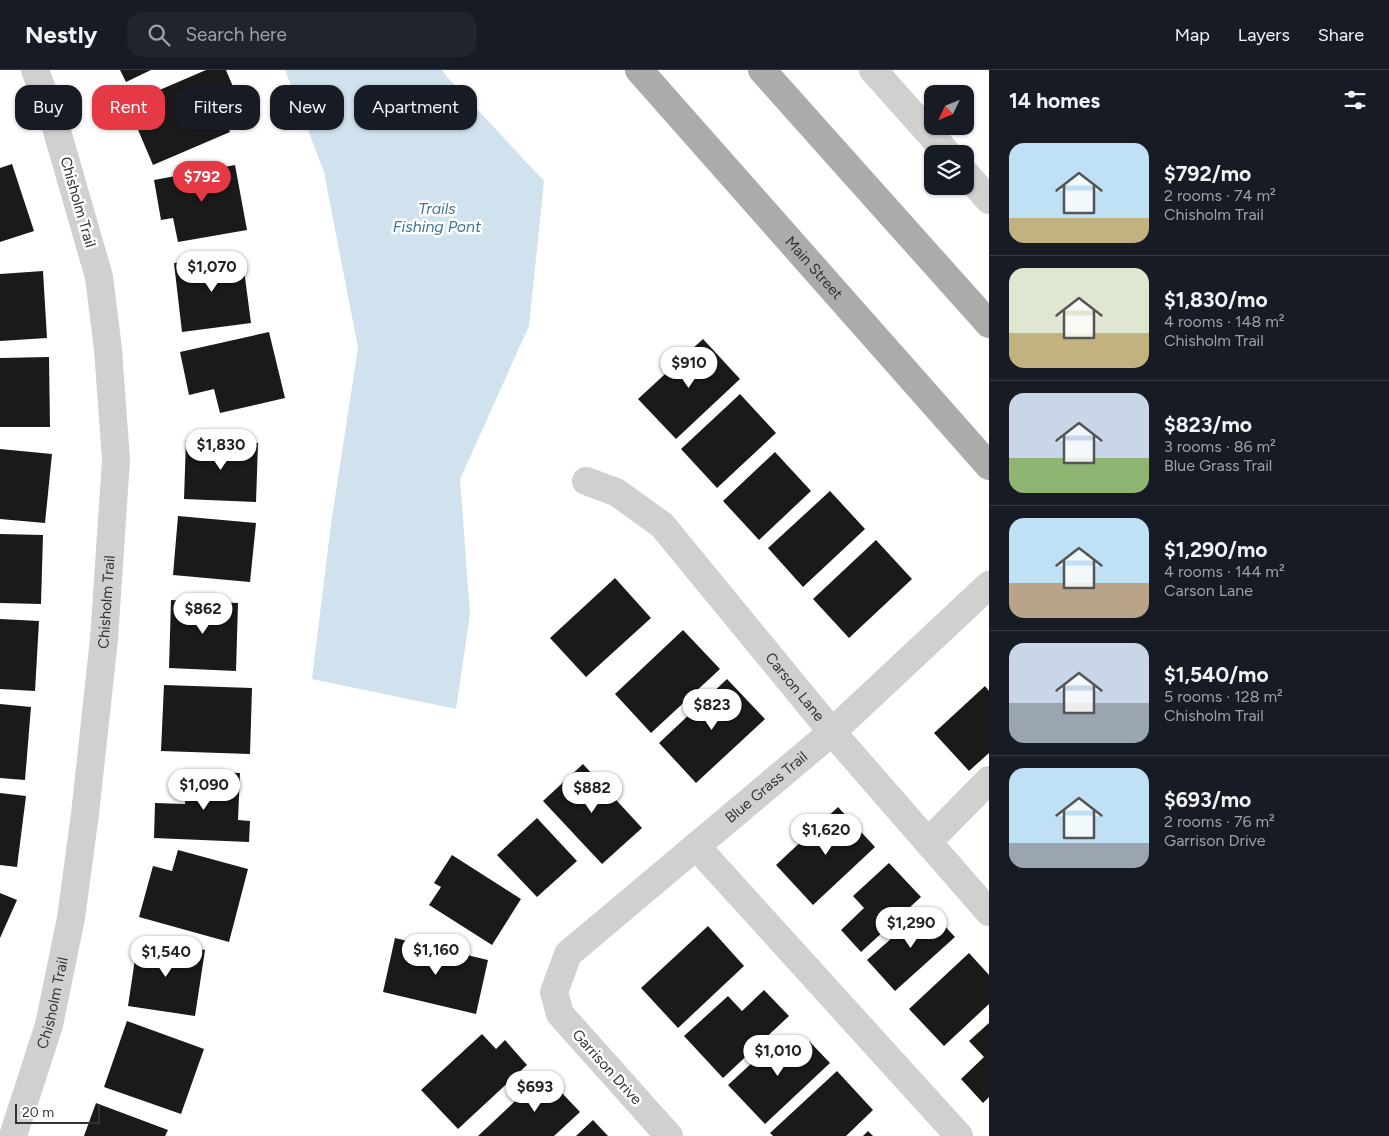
<!DOCTYPE html>
<html lang="en">
<head>
<meta charset="utf-8">
<style>
  body { margin:0; font-family:Figtree,sans-serif; background:#20242c; color:#f1f3f6; height:100vh; display:flex; flex-direction:column; font-size:19px; white-space:nowrap }
  * { box-sizing:border-box; margin:0 }
  p { font-size:16px; color:#9ea1a6 }
  .icon { flex:none; width:28px; height:28px; fill:none; stroke:currentColor; stroke-width:2; stroke-linecap:round; stroke-linejoin:round }
  .map { position:relative; flex:1; overflow:hidden }
  .details { display:flex; flex-direction:column; background:#171b24; width:400px }
  .details>* { flex:none }
  .banner { position:absolute; left:15px; top:15px; width:475px; height:45px; display:flex; gap:10px }
  .needle { width:32px; rotate:227deg }
  .tools { position:absolute; left:924px; top:15px; display:grid; gap:10px }
  .tools a { display:grid; place-items:center; width:50px; height:50px; border-radius:10px; background:#171b24; box-shadow:0 1px 4px #0004; font-size:25px }
  .scale { position:absolute; left:15px; bottom:12px; width:85px; box-sizing:border-box; padding-left:5px; border:2px solid #333; border-top:0; font-size:14px; line-height:18px; white-space:nowrap; color:#333; -webkit-text-stroke:4px #fff; paint-order:stroke }
  .price { position:absolute; translate:-50% -42px; padding:0 11px; border-radius:18px; background:#fff; color:#222; font-size:16px; line-height:32px; filter:drop-shadow(0 1px 2px #0008) }
  .price::after { content:''; position:absolute; left:50%; top:30px; width:15px; height:11px; margin-left:-8px; background:inherit; clip-path:polygon(0 0,100% 0,50% 100%) }
  .price.on { background:#e63946; color:#fff }
  ul { padding:0; list-style:none }
  li { display:flex; align-items:center; gap:15px; height:125px; padding:0 20px }
  li+li { border-top:1px solid #363941 }
  li span { display:grid; place-items:center; flex:none; width:140px; height:100px; border-radius:15px; color:#555 }
  li>.icon { margin-inline-start:auto }
  span .icon { width:60px; height:60px; fill:#fffc; stroke-width:1 }
  li b { font-size:21px }
  h2 { display:flex; justify-content:space-between; align-items:center; height:60px; padding:0 20px; font-size:21px }
  .tag { padding:0 18px; border-radius:15px; background:#171b24; box-shadow:0 1px 4px #0004; font-size:18px; line-height:45px }
  .tag.on { background:#e63946; color:#fff }
  header { display:flex; align-items:center; gap:30px; box-sizing:border-box; height:70px; padding:0 25px; background:#171b24; border-bottom:1px solid #363941 }
  header strong { font-size:24px }
  nav { display:flex; gap:28px; margin-inline-start:auto; font-size:18px }
  .search { width:350px; height:45px; background:#20242c; display:flex; align-items:center; gap:12px; box-sizing:border-box; padding:0 18px; border-radius:15px; color:#9ea1a6; font-size:19px }
  main { display:flex; flex:1; min-height:0 }
  .map>svg:first-child { display:block }
  .water { fill:#cfe2ee }
  .building { fill:#1a1a1a }
  .lines { fill:none; stroke-linecap:round; stroke-linejoin:round }
  .minor { stroke:#d0d0d0; stroke-width:28 }
  .major { stroke:#ababab; stroke-width:28 }
  .labels { text-anchor:middle; dominant-baseline:central; stroke-width:5; stroke-linejoin:round; paint-order:stroke }
  .street-label { font-size:15px; fill:#333; stroke:#fff }
  .water-label { font-size:16px; font-style:italic; fill:#3f7597; stroke:#fff }
</style>
</head>
<body>
<header>
<strong>Nestly</strong>
<div class="search"><svg class="icon" aria-label="search" viewBox="0 0 24 24"><circle cx="10" cy="10" r="6"/><path d="M15 15l6 6"/></svg>Search here</div>
<nav><a>Map</a><a>Layers</a><a>Share</a></nav>
</header>
<main>
<div class="map">
<svg width="989" height="1066" viewBox="0 0 989 1066">
  <rect width="100%" height="100%" fill="#fff"/>
  <!-- water -->
  <polygon class="water" points="285,0 442,0 448,8 544,111 529,256 460,409 470,544 456,639 312,609 331,454 358,278 324,102"/>
  <!-- building -->
  <g class="building">
    <polygon points="120,0 151,0 126,12"/>
    <polygon points="206,0 226,0 244,43 226,51 230,62 153,95 127,34"/>
    <polygon points="12,94 34,161 0,172 0,98"/>
    <polygon points="235,95 247,160 178,172 173,148 161,150 154,110"/>
    <polygon points="242,185 251,253 182,262 174,193"/>
    <polygon points="43,201 47,268 0,271 0,204"/>
    <polygon points="269,262 285,328 220,343 214,319 189,325 180,282"/>
    <polygon points="703,269 740,309 676,369 638,329"/>
    <polygon points="49,287 50,357 0,357 0,288"/>
    <polygon points="740,324 776,363 717,418 681,379"/>
    <polygon points="186,370 258,373 256,432 184,429"/>
    <polygon points="0,379 52,384 45,453 0,449"/>
    <polygon points="775,382 811,421 759,470 723,431"/>
    <polygon points="830,421 865,459 803,517 768,478"/>
    <polygon points="178,446 256,453 250,512 173,505"/>
    <polygon points="0,464 43,465 41,534 0,533"/>
    <polygon points="876,470 912,509 849,568 813,529"/>
    <polygon points="615,508 651,548 586,607 550,568"/>
    <polygon points="171,530 238,533 236,601 169,598"/>
    <polygon points="0,549 39,551 35,621 0,619"/>
    <polygon points="683,560 720,599 651,663 615,624"/>
    <polygon points="727,609 765,649 696,713 659,673"/>
    <polygon points="164,615 252,618 250,684 161,681"/>
    <polygon points="985,616 989,621 989,683 969,701 934,663"/>
    <polygon points="0,634 31,637 25,710 0,708"/>
    <polygon points="583,694 642,758 602,794 543,731"/>
    <polygon points="186,701 240,703 238,750 250,751 249,772 154,768 155,733 185,734"/>
    <polygon points="0,723 26,726 17,797 0,795"/>
    <polygon points="838,737 875,777 813,835 776,795"/>
    <polygon points="537,748 577,791 537,827 497,785"/>
    <polygon points="178,780 248,799 229,872 139,847 153,796 172,801"/>
    <polygon points="452,785 521,829 492,875 429,835 441,817 434,813"/>
    <polygon points="889,793 921,827 861,882 841,860 864,838 853,826"/>
    <polygon points="0,823 17,830 0,868"/>
    <polygon points="927,837 955,867 895,921 867,890"/>
    <polygon points="708,856 744,896 678,958 641,918"/>
    <polygon points="395,868 488,890 476,944 383,922"/>
    <polygon points="138,869 205,880 195,946 128,936"/>
    <polygon points="969,883 989,905 989,934 944,976 909,939"/>
    <polygon points="764,920 789,946 723,1008 684,966 728,926 742,941"/>
    <polygon points="127,951 204,979 181,1044 104,1017"/>
    <polygon points="989,953 989,1027 983,1033 961,1009 984,987 969,971"/>
    <polygon points="482,964 496,979 505,970 527,995 458,1059 421,1020"/>
    <polygon points="781,966 797,983 809,971 830,993 765,1054 728,1015"/>
    <polygon points="837,1001 873,1040 846,1066 773,1066 770,1063"/>
    <polygon points="544,1004 580,1042 554,1066 478,1066"/>
    <polygon points="96,1033 168,1060 165,1066 84,1066"/>
    <polygon points="593,1050 608,1066 576,1066"/>
    <polygon points="868,1061 873,1066 863,1066"/>
  </g>
  <g class="lines">
    <!-- minor -->
    <g class="minor">
      <polyline points="873,0 948,84"/>
      <polyline points="965,103 989,130"/>
      <path id="s1" d="M 586,411 L 616,422 L 662,455 L 832,662 L 989,842"/>
      <polyline points="928,772 989,710"/>
      <polyline points="696,776 959,1066"/>
      <path id="s2" d="M 13,1066 L 49,955 L 71,848 L 85,744 L 104,569 L 116,390 L 108,279 L 99,207 L 55,54 L 35,0"/>
      <path id="s3" d="M 669,1066 L 560,944 L 554,922 L 568,884 L 832,662 L 989,515"/>
    </g>
    <!-- major -->
    <g class="major">
      <path id="s4" d="M 639,0 L 989,396"/>
      <polyline points="762,0 989,254"/>
    </g>
  </g>
  <g class="labels">
    <!-- street labels -->
    <g class="street-label">
      <text transform="translate(78 132) rotate(74)">Chisholm Trail</text>
      <text stroke="none"><textPath href="#s4" startOffset="264">Main Street</textPath></text>
      <text stroke="none"><textPath href="#s2" startOffset="544">Chisholm Trail</textPath></text>
      <text stroke="none"><textPath href="#s1" startOffset="298">Carson Lane</textPath></text>
      <text stroke="none"><textPath href="#s3" startOffset="486">Blue Grass Trail</textPath></text>
      <text stroke="none"><textPath href="#s2" startOffset="139">Chisholm Trail</textPath></text>
      <text transform="translate(607 997) rotate(48)">Garrison Drive</text>
    </g>
    <!-- water labels -->
    <g class="water-label">
      <text x="437" y="138">Trails<tspan x="437" dy="18">Fishing Pont</tspan></text>
    </g>
  </g>
</svg>
<div class="tools">
<a><svg class="needle" viewBox="-14 -14 28 28"><path d="M0-13l5 13h-10z" fill="#e53935"/><path d="M0 13l5-13h-10z" fill="#9ea1a6"/></svg></a>
<a><svg class="icon" aria-label="layers" viewBox="0 0 24 24"><path d="M12 4l9 5-9 5-9-5zM3 14l9 5 9-5"/></svg></a>
</div>
<div class="scale">20 m</div>
<b class="price on" style="left:202px;top:133px">$792</b>
<b class="price" style="left:212px;top:223px">$1,070</b>
<b class="price" style="left:689px;top:319px">$910</b>
<b class="price" style="left:221px;top:401px">$1,830</b>
<b class="price" style="left:203px;top:565px">$862</b>
<b class="price" style="left:712px;top:661px">$823</b>
<b class="price" style="left:204px;top:741px">$1,090</b>
<b class="price" style="left:592px;top:744px">$882</b>
<b class="price" style="left:826px;top:786px">$1,620</b>
<b class="price" style="left:911px;top:879px">$1,290</b>
<b class="price" style="left:436px;top:906px">$1,160</b>
<b class="price" style="left:166px;top:908px">$1,540</b>
<b class="price" style="left:778px;top:1007px">$1,010</b>
<b class="price" style="left:535px;top:1043px">$693</b>
<div class="banner">
<a class="tag">Buy</a>
<a class="tag on">Rent</a>
<a class="tag">Filters</a>
<a class="tag">New</a>
<a class="tag">Apartment</a>
</div>
</div>
<section class="details">
<h2>14 homes<svg class="icon" aria-label="filters" viewBox="0 0 24 24"><path d="M4 7h16M4 17h16"/><circle cx="9" cy="7" r="2"/><circle cx="15" cy="17" r="2"/></svg></h2>
<ul>
<li><span style="background:linear-gradient(#bfe0f5 75%,#c2b280 0)"><svg class="icon" aria-label="home" viewBox="0 0 24 24"><path d="M3 11l9-7 9 7M6 9v11h12V9"/></svg></span><div><b>$792/mo</b><p>2 rooms · 74 m²</p><p>Chisholm Trail</p></div></li>
<li><span style="background:linear-gradient(#dfe7d0 65%,#c2b280 0)"><svg class="icon" aria-label="home" viewBox="0 0 24 24"><path d="M3 11l9-7 9 7M6 9v11h12V9"/></svg></span><div><b>$1,830/mo</b><p>4 rooms · 148 m²</p><p>Chisholm Trail</p></div></li>
<li><span style="background:linear-gradient(#c9d6e8 65%,#8fb573 0)"><svg class="icon" aria-label="home" viewBox="0 0 24 24"><path d="M3 11l9-7 9 7M6 9v11h12V9"/></svg></span><div><b>$823/mo</b><p>3 rooms · 86 m²</p><p>Blue Grass Trail</p></div></li>
<li><span style="background:linear-gradient(#bfe0f5 65%,#b9a48a 0)"><svg class="icon" aria-label="home" viewBox="0 0 24 24"><path d="M3 11l9-7 9 7M6 9v11h12V9"/></svg></span><div><b>$1,290/mo</b><p>4 rooms · 144 m²</p><p>Carson Lane</p></div></li>
<li><span style="background:linear-gradient(#c9d6e8 60%,#9aa5b1 0)"><svg class="icon" aria-label="home" viewBox="0 0 24 24"><path d="M3 11l9-7 9 7M6 9v11h12V9"/></svg></span><div><b>$1,540/mo</b><p>5 rooms · 128 m²</p><p>Chisholm Trail</p></div></li>
<li><span style="background:linear-gradient(#bfe0f5 75%,#9aa5b1 0)"><svg class="icon" aria-label="home" viewBox="0 0 24 24"><path d="M3 11l9-7 9 7M6 9v11h12V9"/></svg></span><div><b>$693/mo</b><p>2 rooms · 76 m²</p><p>Garrison Drive</p></div></li>
</ul>
</section>
</main>
</body>
</html>
